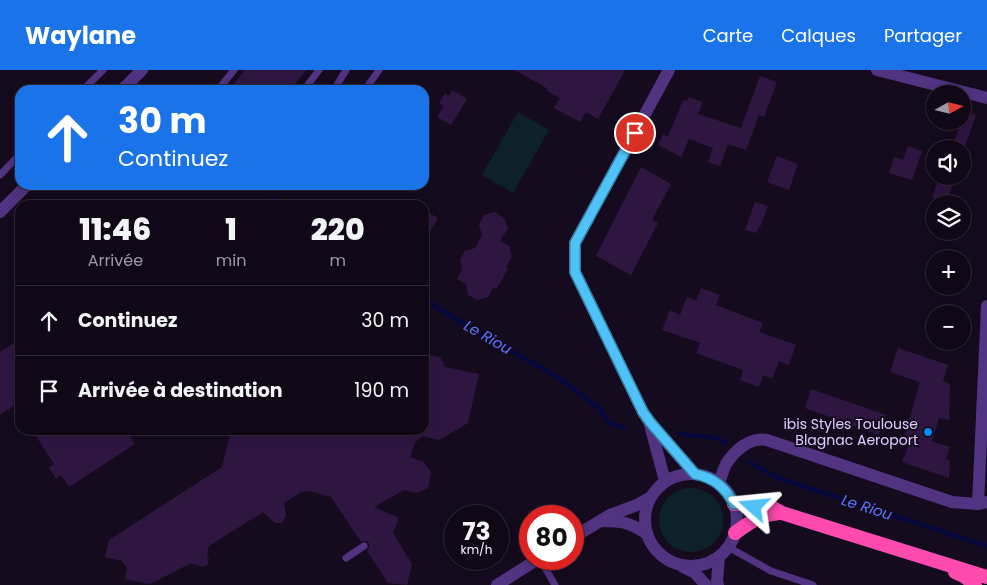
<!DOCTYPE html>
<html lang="fr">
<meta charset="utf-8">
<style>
:root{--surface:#100817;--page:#1e1624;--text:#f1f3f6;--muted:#9c9aa1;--line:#302936;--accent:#1a73e8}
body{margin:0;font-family:Poppins,sans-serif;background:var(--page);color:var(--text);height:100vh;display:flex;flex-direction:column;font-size:19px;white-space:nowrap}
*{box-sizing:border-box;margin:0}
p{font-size:16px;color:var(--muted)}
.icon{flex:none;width:28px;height:28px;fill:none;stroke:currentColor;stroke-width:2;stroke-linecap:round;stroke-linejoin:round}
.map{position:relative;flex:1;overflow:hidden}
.panel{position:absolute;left:15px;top:130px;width:414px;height:235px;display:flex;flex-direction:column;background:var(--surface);border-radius:15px;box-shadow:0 2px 12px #0003,0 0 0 1px var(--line)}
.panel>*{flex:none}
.hud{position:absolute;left:15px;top:15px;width:414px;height:105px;border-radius:15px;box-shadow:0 2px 12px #0003,0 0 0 1px var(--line);background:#1a73e8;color:#fff;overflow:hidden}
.needle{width:32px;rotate:82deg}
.buttons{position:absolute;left:926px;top:15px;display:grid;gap:10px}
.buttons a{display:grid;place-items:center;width:45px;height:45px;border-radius:50%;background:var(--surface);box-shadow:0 2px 12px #0003,0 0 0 1px var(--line);font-size:25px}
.speed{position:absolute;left:444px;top:435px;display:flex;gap:10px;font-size:25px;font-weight:700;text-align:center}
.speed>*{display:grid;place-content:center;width:65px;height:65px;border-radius:50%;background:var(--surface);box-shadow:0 2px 12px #0003,0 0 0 1px var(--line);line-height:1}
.speed small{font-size:12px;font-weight:400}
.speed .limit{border:8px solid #d22;background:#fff;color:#111}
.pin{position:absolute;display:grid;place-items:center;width:42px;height:42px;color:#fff;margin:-21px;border:2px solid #fff;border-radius:50%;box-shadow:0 1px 5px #0007}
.me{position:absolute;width:55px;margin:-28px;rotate:288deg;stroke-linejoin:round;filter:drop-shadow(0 0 4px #0008)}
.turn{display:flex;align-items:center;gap:18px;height:105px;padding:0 20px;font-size:22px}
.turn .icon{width:65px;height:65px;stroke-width:2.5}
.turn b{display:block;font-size:35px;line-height:42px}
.eta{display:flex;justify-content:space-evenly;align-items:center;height:85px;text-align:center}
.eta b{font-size:30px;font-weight:800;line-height:35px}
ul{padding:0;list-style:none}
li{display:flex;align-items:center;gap:15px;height:70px;padding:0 20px;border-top:1px solid var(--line)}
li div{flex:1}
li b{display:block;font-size:19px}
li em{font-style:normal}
header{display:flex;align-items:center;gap:30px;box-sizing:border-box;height:70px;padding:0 25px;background:var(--accent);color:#fff}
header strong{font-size:24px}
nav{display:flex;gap:28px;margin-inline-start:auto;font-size:18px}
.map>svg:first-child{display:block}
.green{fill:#0e2129}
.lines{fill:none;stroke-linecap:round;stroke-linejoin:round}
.stream{stroke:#06073d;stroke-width:4.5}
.building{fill:#2e1641}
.service{stroke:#513381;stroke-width:7}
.minor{stroke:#513381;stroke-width:12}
.tertiary{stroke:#513381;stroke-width:12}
.trunk{stroke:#fc4aae;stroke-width:14}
.route-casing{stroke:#337fa1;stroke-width:12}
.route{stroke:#4fc3f7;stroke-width:9}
.poi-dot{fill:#0087f4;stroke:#150b1f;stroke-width:2}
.labels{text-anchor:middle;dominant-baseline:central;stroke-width:4;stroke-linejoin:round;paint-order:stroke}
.poi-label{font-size:14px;fill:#e2c9ff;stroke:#150b1f;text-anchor:end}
.water-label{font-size:15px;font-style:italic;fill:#5777ff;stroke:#150b1f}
</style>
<header>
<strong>Waylane</strong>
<nav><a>Carte</a><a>Calques</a><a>Partager</a></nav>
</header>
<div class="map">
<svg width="987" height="515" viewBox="0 0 987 515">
<rect width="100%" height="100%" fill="#150b1f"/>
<g class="green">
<path d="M518,42L549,60L513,123L482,105Z"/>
<circle cx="691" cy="450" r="32"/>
</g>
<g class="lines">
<g class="stream">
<path d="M272,129L287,135"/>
<path d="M424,229L459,251L559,308L601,340L609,353L624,358"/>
<path d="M680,364L717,368L726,373"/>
<path d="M749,392L778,408L987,476"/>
</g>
</g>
<g class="building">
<path d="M245,0H306L290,20H229Z"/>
<path d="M515,0H625L598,49L586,42L580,52L554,38L560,28L547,21L548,19Z"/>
<path d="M760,6L777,12L764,47L759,45L746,80L728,74L720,96L708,92L713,78L689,69L681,87L658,75L663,64L668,67L683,30L687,31L689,27L703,32L698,44L741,58Z"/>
<path d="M452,20L467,29L451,55L437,47L444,36L439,33L445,23L449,26Z"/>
<path d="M962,40L976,45L964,79H952L961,51H962Z"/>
<path d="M908,76L922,81L912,110L889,103L894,87L903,90Z"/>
<path d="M777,86L798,94L789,120L767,112Z"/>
<path d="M641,97L671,114L652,150L658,153L631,205L596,186Z"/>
<path d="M940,106H956L949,124L948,127H946L944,132L932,127Z"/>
<path d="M755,132L768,136L760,157L759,156L756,163L745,160Z"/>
<path d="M424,140L438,148L424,173Z"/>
<path d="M495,142L504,148L508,158L500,171L509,176L512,187L506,196L508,199L497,218H493L488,227L477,230L468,225L466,214L457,209L462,200L460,190L465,181L475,178L482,165L479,155L484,145Z"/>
<path d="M701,218L720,225L716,235L763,253L759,262L796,275L789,295L779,291L772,309L763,305L759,317L740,310L743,300L696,283L700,273L662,260L670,240L680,245L687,227L696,231Z"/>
<path d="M14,273L20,282V332L0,345V282Z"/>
<path d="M898,278L948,295L943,311L950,314L949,350L939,348L932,371L950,377L946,389L950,390L949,408L902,392L908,377L902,375L920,312L890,302Z"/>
<path d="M424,284L440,287L445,297L479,304L468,353L439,370L424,366L415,372L410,387L424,392L431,402L428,418L417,423L404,420L374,437L399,448L393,463L412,494L407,515L388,513L367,481L369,478V473L366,471L361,472L331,427L309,421L301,422L284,433L286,446L282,453H275L263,442L209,476L207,486L209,489L208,494L203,497L191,493L150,514L125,509L127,498L122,491L105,487L109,470L222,397L231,360H424Z"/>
<path d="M811,319L886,345L879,365L805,338Z"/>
<path d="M32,360H126L135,374L69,417L61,405L56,408L49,398L54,394Z"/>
</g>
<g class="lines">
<g class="service">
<path d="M83,20L103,0"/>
<path d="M218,20L234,0"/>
<path d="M304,20L319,0"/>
<path d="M334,20L346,0"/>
<path d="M365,20L379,0"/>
<path d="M0,105L20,84"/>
<path d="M728,477L771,501L813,515"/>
<path d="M346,488L364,476"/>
<path d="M540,489L555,515"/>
</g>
<g class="minor">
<path d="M669,0L575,173V202L643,342L649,352L695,404"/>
<path d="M877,0L987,28"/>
<path d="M122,20L142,0"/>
<path d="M0,142L27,115"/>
<path d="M650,355L665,411"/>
<path d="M719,414C721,407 723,400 726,394C735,380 750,367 767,370L952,432L978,434L987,432"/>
<path d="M978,434L987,236"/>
<path d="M601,451C622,451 629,452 647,464"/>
<path d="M572,468L610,445L637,435L651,427"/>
<path d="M497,515L538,489"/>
</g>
<g class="tertiary">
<circle cx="691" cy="450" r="46"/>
<path d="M683,497L695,503L706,515"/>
<path d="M718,515L717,511L719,487"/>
</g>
<g class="trunk">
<path d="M734,434L743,433L754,437H771L782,443L987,507"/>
<path d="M735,463C750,452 760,445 779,443"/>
<path d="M955,502L964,506L975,515"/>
</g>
</g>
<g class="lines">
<g class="route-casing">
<path id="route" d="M635,63L575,173V202L643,342L650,352L695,404C714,408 725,417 734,434L743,433L754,437"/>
</g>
<use href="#route" class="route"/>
</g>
<circle class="poi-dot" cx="928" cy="362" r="5"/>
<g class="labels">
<g class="poi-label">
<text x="918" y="354">ibis Styles Toulouse<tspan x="918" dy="16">Blagnac Aeroport</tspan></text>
</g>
<g class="water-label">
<text transform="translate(488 267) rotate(30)">Le Riou</text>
<text transform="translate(867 437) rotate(18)">Le Riou</text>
</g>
</g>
</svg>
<div class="buttons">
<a><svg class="needle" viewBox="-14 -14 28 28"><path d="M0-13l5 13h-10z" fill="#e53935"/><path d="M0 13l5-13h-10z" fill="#9c9aa1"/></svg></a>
<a><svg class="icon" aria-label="sound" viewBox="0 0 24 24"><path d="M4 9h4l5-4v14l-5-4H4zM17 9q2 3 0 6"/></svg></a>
<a><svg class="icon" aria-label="layers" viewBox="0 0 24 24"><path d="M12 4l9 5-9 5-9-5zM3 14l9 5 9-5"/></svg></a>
<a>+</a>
<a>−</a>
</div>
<div class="speed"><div>73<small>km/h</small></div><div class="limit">80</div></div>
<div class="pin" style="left:635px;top:63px;background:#d93025"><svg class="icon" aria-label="arrive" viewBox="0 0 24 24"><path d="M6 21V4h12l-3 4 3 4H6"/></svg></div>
<svg class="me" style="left:754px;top:437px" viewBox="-20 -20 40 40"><path d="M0-17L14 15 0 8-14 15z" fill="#4fc3f7" stroke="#fff" stroke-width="4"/></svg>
<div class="hud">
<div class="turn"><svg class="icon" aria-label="ahead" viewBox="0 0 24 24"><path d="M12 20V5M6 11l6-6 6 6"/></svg><div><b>30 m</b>Continuez</div></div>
</div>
<section class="panel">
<div class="eta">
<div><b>11:46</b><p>Arrivée</p></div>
<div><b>1</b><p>min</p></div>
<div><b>220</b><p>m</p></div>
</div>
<ul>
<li><svg class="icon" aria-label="ahead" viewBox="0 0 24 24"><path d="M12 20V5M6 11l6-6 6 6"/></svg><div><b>Continuez</b></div><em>30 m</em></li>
<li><svg class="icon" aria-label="arrive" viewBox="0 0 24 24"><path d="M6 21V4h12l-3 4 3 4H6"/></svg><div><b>Arrivée à destination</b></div><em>190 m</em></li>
</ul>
</section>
</div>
